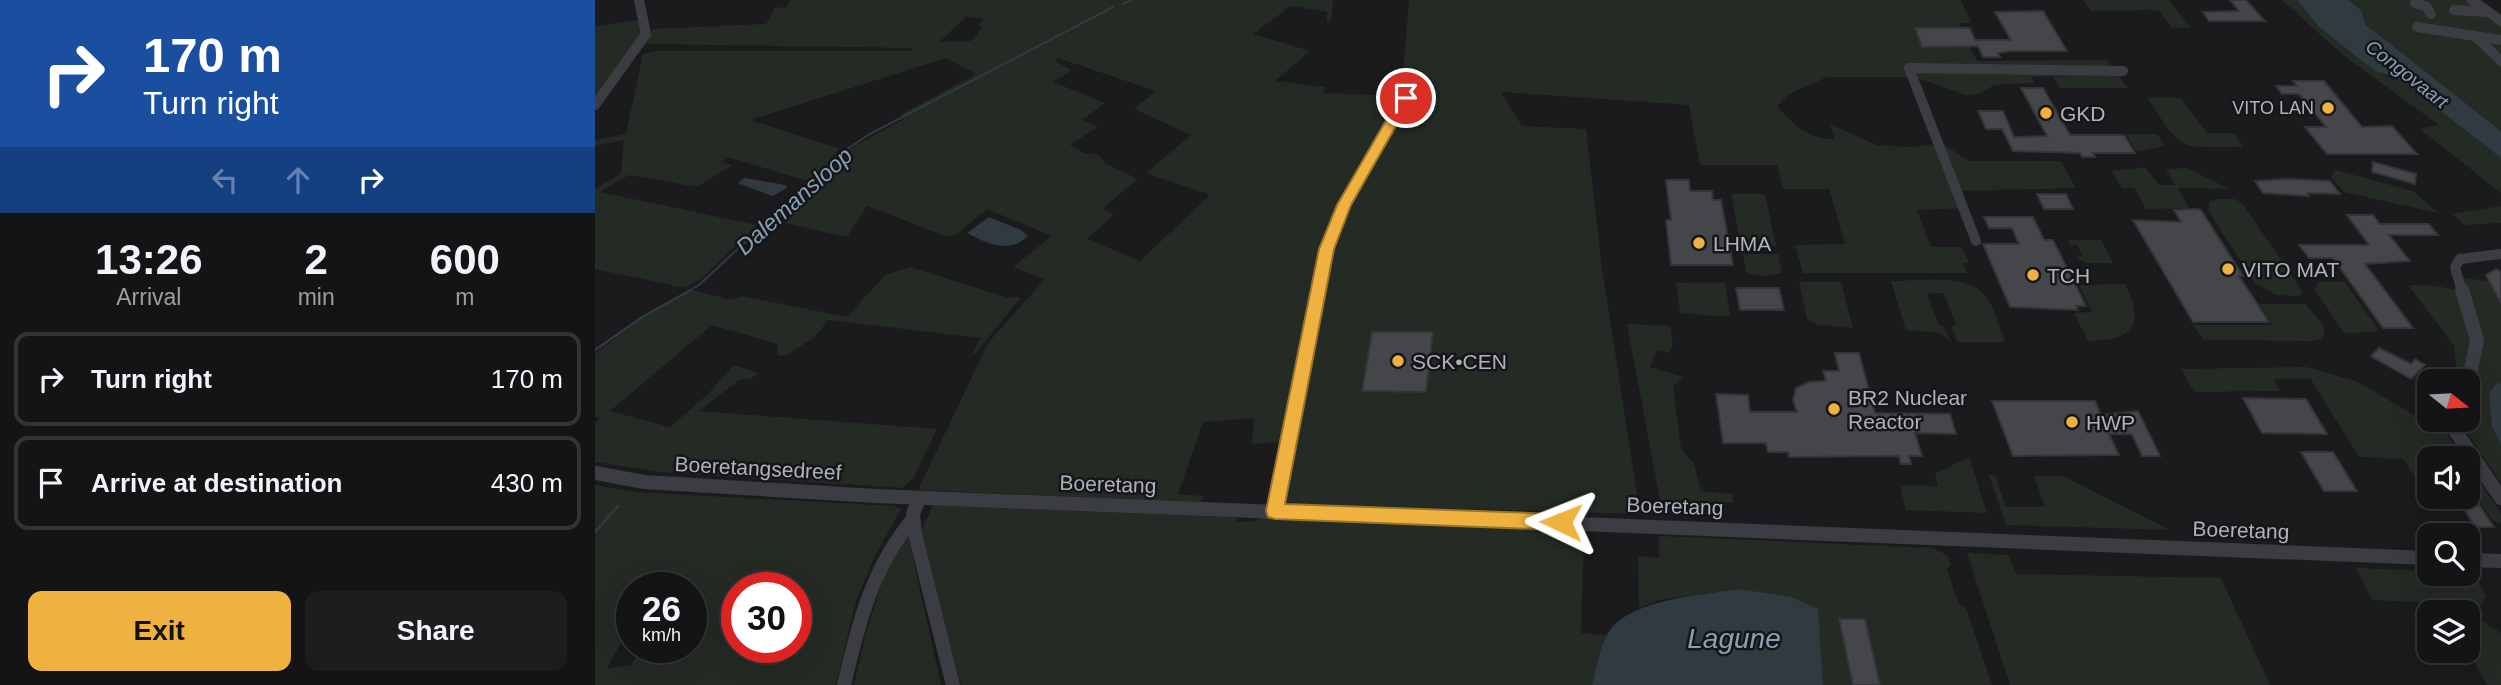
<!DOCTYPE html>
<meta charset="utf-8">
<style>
:root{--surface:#141416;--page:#1d1d1f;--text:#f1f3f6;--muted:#9d9ea1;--line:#333335;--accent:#efb241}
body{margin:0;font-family:Arial,sans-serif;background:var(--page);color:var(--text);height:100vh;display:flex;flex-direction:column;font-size:26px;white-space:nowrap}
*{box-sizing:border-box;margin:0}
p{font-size:23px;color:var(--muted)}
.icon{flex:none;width:38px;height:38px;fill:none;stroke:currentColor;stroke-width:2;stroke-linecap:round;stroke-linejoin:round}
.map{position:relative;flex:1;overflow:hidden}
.panel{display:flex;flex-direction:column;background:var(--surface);width:595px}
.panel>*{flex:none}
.top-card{background:#1a4fa0;color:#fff;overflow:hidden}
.needle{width:46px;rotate:108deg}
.buttons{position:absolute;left:1822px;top:369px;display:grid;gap:14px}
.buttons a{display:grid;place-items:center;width:63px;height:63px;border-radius:14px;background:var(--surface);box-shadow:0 7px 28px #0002,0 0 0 2px var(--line);font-size:35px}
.speed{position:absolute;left:21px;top:572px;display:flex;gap:14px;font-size:35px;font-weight:700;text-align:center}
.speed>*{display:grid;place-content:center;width:91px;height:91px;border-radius:50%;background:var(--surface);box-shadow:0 7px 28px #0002,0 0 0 2px var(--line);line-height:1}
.speed small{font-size:18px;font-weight:400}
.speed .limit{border:10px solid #d22;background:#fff;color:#111}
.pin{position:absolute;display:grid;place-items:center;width:60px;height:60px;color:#fff;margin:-30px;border:4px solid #fff;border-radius:50%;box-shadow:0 2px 7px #0007}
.me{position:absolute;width:77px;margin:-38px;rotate:272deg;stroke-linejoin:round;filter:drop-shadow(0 0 5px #0008)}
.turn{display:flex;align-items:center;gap:24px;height:147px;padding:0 28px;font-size:32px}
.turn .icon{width:91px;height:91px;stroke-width:2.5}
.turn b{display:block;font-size:49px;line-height:60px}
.lanes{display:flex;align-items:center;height:66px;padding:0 28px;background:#0003;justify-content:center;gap:35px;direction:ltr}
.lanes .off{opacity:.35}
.eta{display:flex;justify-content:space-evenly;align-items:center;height:119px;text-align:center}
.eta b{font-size:42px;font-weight:700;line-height:49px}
.button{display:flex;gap:14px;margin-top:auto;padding:14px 28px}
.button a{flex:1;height:80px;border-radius:14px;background:var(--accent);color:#111;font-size:28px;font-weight:700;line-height:80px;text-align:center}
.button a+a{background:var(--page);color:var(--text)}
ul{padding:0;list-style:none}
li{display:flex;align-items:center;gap:21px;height:94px;margin:0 14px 10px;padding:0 14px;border:4px solid var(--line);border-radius:14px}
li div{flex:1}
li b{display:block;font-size:26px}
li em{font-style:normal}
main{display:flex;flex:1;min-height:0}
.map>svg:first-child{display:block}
.green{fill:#232b24;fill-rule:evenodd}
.water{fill:#303a41}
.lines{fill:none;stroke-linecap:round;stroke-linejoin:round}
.stream-far1{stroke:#303a41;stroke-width:2}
.stream{stroke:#303a41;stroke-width:2.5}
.building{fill:#45464a;stroke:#353539;stroke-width:2}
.minor-far1{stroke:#3c3d42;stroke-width:10}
.minor{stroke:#3c3d42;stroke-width:14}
.route{fill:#efb241;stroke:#9b742a;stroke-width:2}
.poi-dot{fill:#efb241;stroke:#161618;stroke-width:2.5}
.labels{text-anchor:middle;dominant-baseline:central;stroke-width:5;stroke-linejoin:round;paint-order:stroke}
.far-poi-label{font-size:18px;fill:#aeb2bc;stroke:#161618;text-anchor:end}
.far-water-label{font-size:19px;font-style:italic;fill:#86a0b6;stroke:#161618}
.poi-label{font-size:21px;fill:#aeb2bc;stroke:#161618;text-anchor:start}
.street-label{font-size:21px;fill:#aeb2bc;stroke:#161618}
.water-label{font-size:23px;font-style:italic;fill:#86a0b6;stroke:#161618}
.near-water-label{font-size:28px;font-style:italic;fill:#86a0b6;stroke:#161618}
</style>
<main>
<section class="panel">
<div class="top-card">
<div class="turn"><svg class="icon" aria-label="right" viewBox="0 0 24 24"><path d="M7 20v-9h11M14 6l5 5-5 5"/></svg><div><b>170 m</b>Turn right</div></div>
<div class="lanes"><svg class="icon off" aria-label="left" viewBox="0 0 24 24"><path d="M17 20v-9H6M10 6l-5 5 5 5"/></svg><svg class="icon off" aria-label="ahead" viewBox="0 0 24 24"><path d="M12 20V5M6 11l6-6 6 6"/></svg><svg class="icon" aria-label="right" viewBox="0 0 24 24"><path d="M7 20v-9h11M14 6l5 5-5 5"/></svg></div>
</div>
<div class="eta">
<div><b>13:26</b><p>Arrival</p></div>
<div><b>2</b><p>min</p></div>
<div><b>600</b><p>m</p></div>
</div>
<ul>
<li><svg class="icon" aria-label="right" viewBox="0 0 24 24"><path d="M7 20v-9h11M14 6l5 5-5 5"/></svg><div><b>Turn right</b></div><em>170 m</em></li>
<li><svg class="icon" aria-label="arrive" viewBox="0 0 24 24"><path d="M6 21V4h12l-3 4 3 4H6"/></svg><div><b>Arrive at destination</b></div><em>430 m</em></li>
</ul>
<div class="button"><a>Exit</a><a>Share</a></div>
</section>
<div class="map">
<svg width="1906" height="685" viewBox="0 0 1906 685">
<rect width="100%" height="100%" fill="#1b1b1d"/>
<g class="green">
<path d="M195,0H738L736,21H732V12L696,6L658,34L715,51L680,81L730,87L728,93L780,95L808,74L814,0H1366L1376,23H1363L1382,61L1512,60L1533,88H1465L1457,76L1437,77L1440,83L1399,85L1386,93L1371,95L1320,77H1232L1194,94L1182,106C1196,123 1216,141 1240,139L1235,124L1282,145L1312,147L1349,144L1373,161H1466L1481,188L1366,191L1373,208L1322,210L1336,247H1367L1374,263H1368L1372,273H1208L1200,245L1250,244L1234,189H1188L1182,165H1105L1094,105L906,92L927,126L991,129L1007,268L1045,514L673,503L684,442L657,444L659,418L608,422L583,494L608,496L606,502L323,490L393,343L450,279L418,267L457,236L392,209L361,235L353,237L272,206L252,237L177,220L251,151L309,119L305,115L381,74L351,58L155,120L245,149L215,182L133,157L127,162L137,165L102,187L34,175L5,192L162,225L107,278L90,288L0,269V189L26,174L29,140L0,146V140L31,134L48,54L62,51H317L318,48L51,44L58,29L171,24L180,8L191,7ZM371,17L389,19L382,26L388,27L376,41L344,42ZM463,58L561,91L539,109L596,135L551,173L615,195L545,261L492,239L519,215L508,208L543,179L511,164L504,155L489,153L475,145L503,127L487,120L510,103L458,82L477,70L459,61Z"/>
<path d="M1488,0H1574L1596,28H1577L1563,10L1496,11Z"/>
<path d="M1687,0H1702L1725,28L1792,77L1808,81L1896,149L1906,158V193L1825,129L1844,125L1749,56Z"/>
<path d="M1753,0H1874L1906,23V131L1770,24L1767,11Z"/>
<path d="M44,20L47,30L44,38L0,99V26Z"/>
<path d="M1552,97L1586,98L1612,133H1639L1649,147C1582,147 1589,154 1552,97Z"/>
<path d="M1531,134H1562L1570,146L1542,152Z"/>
<path d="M1550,167L1564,185H1580L1571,169L1592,168L1635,189L1583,188L1594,208L1551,209L1539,188H1527L1516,171Z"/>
<path d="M1740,170L1818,191L1843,213L1749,192L1736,177Z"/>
<path d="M1136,194H1170L1181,246H1146Z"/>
<path d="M1621,199H1640L1647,203L1708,292L1705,296L1681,295L1660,283L1614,212V202Z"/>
<path d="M1906,206V223L1870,225L1857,214Z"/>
<path d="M1473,240H1506L1518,263H1490L1482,258L1487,255L1482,244L1476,246Z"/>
<path d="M1148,254H1183L1187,272C1178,277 1160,277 1151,272Z"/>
<path d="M315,267L414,298L426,297L381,353H377L386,338L233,320L220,337L190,356L182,355L183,344L117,325L15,411L75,427L111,396L139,365L163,373L156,379L144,380L104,411L342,429L318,479L307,488L64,472L0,462V423L5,418L0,417V354L48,318L98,290L136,300L147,296L252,317L290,275Z"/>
<path d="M1868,278L1893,281L1906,300V383L1901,384L1897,427L1906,445V483L1866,423L1865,420H1872L1880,385L1862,380L1859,346L1813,285L1842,286L1873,293Z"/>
<path d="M1296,281C1324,281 1378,271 1394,301C1401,313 1405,329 1410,342H1362L1356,326L1361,325L1349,293L1332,294L1344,326H1348L1355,341L1345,333L1311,330Z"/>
<path d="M1130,282L1135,317L1085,313L1081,283Z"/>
<path d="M1204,282H1246L1258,328L1224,325L1212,319Z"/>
<path d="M1723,282H1750L1782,328L1781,332L1749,333L1720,290Z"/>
<path d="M1530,284C1551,325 1537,341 1493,341L1479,313L1497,312L1484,285Z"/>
<path d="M1664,304H1711L1729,327V335L1725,339L1716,341L1609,340L1598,325H1678Z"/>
<path d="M1032,324L1075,326L1078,344L1074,353L1062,350L1055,367L1088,377L1078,387L1086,448L1099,464L1106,491L1138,494V503L1065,500Z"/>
<path d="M1711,367L1761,381L1852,434L1868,458H1834V477H1820L1808,459L1764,457L1715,378L1679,379L1685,391L1599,392L1586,369Z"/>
<path d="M1374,457L1392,513L1311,510L1305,485L1343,486L1340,474Z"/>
<path d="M1873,464L1906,514V523L1898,521L1873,484Z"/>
<path d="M1394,475H1400L1411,507H1450L1439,476H1468L1575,530L1411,525Z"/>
<path d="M0,485L40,492L299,506L306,509L279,558L261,601L241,685H0ZM63,576L85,578L79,588H96V648H47L36,665L12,668L37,623V588H56ZM142,588H201V648H142Z"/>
<path d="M338,505L629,517L642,518V522H659L667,516L989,530L986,633L1012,635L997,685H366L325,534Z"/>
<path d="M313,536L346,685H259L271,633L295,556Z"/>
<path d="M1064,536L1337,548L1352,555L1356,565L1352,569L1363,603L1371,608L1397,685H1228L1226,660L1144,589L1063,600L1044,608L1043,556L1064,558Z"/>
<path d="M1372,553L1413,555L1421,574L1626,578L1675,685H1415Z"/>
<path d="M1761,568L1834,571V574L1878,572L1892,595L1879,616L1906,633V685H1892L1873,651L1872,612H1851L1845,603L1777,600Z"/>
</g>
<g class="water">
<path d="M1702,0H1753L1767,11L1770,24L1906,131V158L1808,81L1779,70L1725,28Z"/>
<path d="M149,178L191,185L192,188L178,196L143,183Z"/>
<path d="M394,217L426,230L433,236C415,254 392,244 372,233Z"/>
<path d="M1906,383V445L1897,427L1894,394L1901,384Z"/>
<path d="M1144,589L1196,597L1223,609L1228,685H997C1002,669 1004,647 1013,633C1034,599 1107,595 1144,589Z"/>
</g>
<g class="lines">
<g class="stream-far1">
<path d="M527,4L537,0"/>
<path d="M92,292L104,285L246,153L275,134L518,7"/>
</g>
<g class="stream">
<path d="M0,350L49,316L96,290"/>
<path d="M0,532L23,506"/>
</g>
</g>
<g class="building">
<path d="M1635,0H1651L1670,21H1614L1608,12L1644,11Z"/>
<path d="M1448,11L1472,51H1416L1403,53L1405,57H1388L1383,46L1327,47L1320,28H1375L1380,40H1416L1400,12Z"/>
<path d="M1698,81H1729L1767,127L1797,126L1822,154H1732L1710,127H1731L1704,94H1687L1681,86H1702Z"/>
<path d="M1426,88H1448L1475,135H1529L1540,153H1498L1500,157H1487L1485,153L1418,151L1407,129H1391L1383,111H1408L1419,137L1452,136Z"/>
<path d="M1778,162L1821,174L1820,184L1777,172Z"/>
<path d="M1694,179L1735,181L1745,194L1712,193L1714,196L1668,193L1660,181Z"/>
<path d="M1071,180H1094L1095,191H1117L1118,200H1126L1138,265H1076L1071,220H1076Z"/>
<path d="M1442,194H1471L1478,209H1449Z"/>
<path d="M1601,209L1606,210L1648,276H1644L1674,322H1598L1538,220L1586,222L1579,210Z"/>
<path d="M1752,215H1778L1785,224H1834L1843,235H1794L1815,261L1770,264L1818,328H1788L1738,258H1714L1704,245H1774Z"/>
<path d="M1389,217H1438L1449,240H1458L1491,306H1481L1483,310L1415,307L1388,244H1424L1417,228H1394Z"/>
<path d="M1901,269L1906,272V303L1891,275Z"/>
<path d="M1141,288H1184L1189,310H1145Z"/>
<path d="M777,332H838L831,392L767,391Z"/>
<path d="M1784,348L1816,364L1820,359L1830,365L1816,379L1776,356Z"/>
<path d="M1240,353H1264L1280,413L1355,414L1361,434L1320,433L1327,456H1314L1316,464H1306L1304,456L1194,457L1193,452H1173L1171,443H1128L1121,394L1153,395L1155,412H1202L1198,400L1201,388L1214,382L1231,381L1228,371H1244Z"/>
<path d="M1648,398L1711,399L1732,434L1667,433Z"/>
<path d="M1397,401H1500L1506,415L1543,411L1565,456H1547L1537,434H1514L1524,455L1418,456Z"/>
<path d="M1706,452H1738L1762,491H1729Z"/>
<path d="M1872,487L1899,527H1880L1862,497H1872Z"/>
<path d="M1244,619H1270L1285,685H1258Z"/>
</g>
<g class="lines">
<g class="minor-far1">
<path d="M1877,0L1906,21"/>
<path d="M1820,3L1832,7L1836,14"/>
<path d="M1859,10L1893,12"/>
<path d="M1822,27L1906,40"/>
<path d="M1882,38L1906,61"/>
<path d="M0,105L51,34L44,0"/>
<path d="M1381,241L1314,68L1528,71"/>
<path d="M724,292C739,212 779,145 824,78"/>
<path d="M1867,292L1860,267L1865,259L1906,254"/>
</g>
<g class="minor">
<path d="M1867,290L1882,340L1872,390"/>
<path d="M1853,420L1906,498"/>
<path d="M0,473L49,482L281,496L1834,558"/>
<path d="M324,498L318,514L320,534L358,685"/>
<path d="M680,511L724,290"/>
<path d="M1872,560L1906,561"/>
<path d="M249,685C263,625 277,567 318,519"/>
</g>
</g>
<path class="route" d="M811,94L817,98L756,205L739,249L690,504L966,514L973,517L976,522L973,528L966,530L680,519L673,517L671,511L724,249L742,205L804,98Z"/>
<g class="poi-dot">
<circle cx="1733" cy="108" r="7"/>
<circle cx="1451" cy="113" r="7"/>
<circle cx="1104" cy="243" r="7"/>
<circle cx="1633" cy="269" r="7"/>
<circle cx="1438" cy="275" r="7"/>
<circle cx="803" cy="361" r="7"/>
<circle cx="1239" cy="409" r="7"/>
<circle cx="1477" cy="422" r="7"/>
</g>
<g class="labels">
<g class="far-poi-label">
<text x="1719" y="108">VITO LAN</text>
</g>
<g class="far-water-label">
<text transform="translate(1812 74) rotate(38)">Congovaart</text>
</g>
<g class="poi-label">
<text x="1465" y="113">GKD</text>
<text x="1118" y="243">LHMA</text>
<text x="1647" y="269">VITO MAT</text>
<text x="1452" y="275">TCH</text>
<text x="817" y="361">SCK•CEN</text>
<text x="1253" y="397">BR2 Nuclear<tspan x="1253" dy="24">Reactor</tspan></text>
<text x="1491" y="422">HWP</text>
</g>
<g class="street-label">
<text transform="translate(163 468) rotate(3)">Boeretangsedreef</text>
<text transform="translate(513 484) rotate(2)">Boeretang</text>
<text transform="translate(1080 506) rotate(2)">Boeretang</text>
<text transform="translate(1646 530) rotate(2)">Boeretang</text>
</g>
<g class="water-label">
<text transform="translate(199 201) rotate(-42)">Dalemansloop</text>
</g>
<g class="near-water-label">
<text x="1139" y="638">Lagune</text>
</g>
</g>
</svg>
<div class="buttons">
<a><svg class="needle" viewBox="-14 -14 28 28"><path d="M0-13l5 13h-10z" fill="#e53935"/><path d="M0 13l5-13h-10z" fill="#9d9ea1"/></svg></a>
<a><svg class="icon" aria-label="sound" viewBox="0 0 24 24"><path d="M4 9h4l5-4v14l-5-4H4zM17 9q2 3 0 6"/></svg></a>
<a><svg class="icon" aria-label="search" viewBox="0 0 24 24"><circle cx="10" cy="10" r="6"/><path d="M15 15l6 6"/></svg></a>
<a><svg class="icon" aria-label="layers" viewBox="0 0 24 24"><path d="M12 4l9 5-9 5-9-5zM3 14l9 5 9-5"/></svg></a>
</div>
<div class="speed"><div>26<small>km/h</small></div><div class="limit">30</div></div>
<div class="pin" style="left:811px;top:98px;background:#d93025"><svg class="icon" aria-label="arrive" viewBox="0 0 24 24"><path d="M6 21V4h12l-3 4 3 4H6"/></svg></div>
<svg class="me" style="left:966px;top:522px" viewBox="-20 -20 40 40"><path d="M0-17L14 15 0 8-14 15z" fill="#efb241" stroke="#fff" stroke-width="4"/></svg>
</div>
</main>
